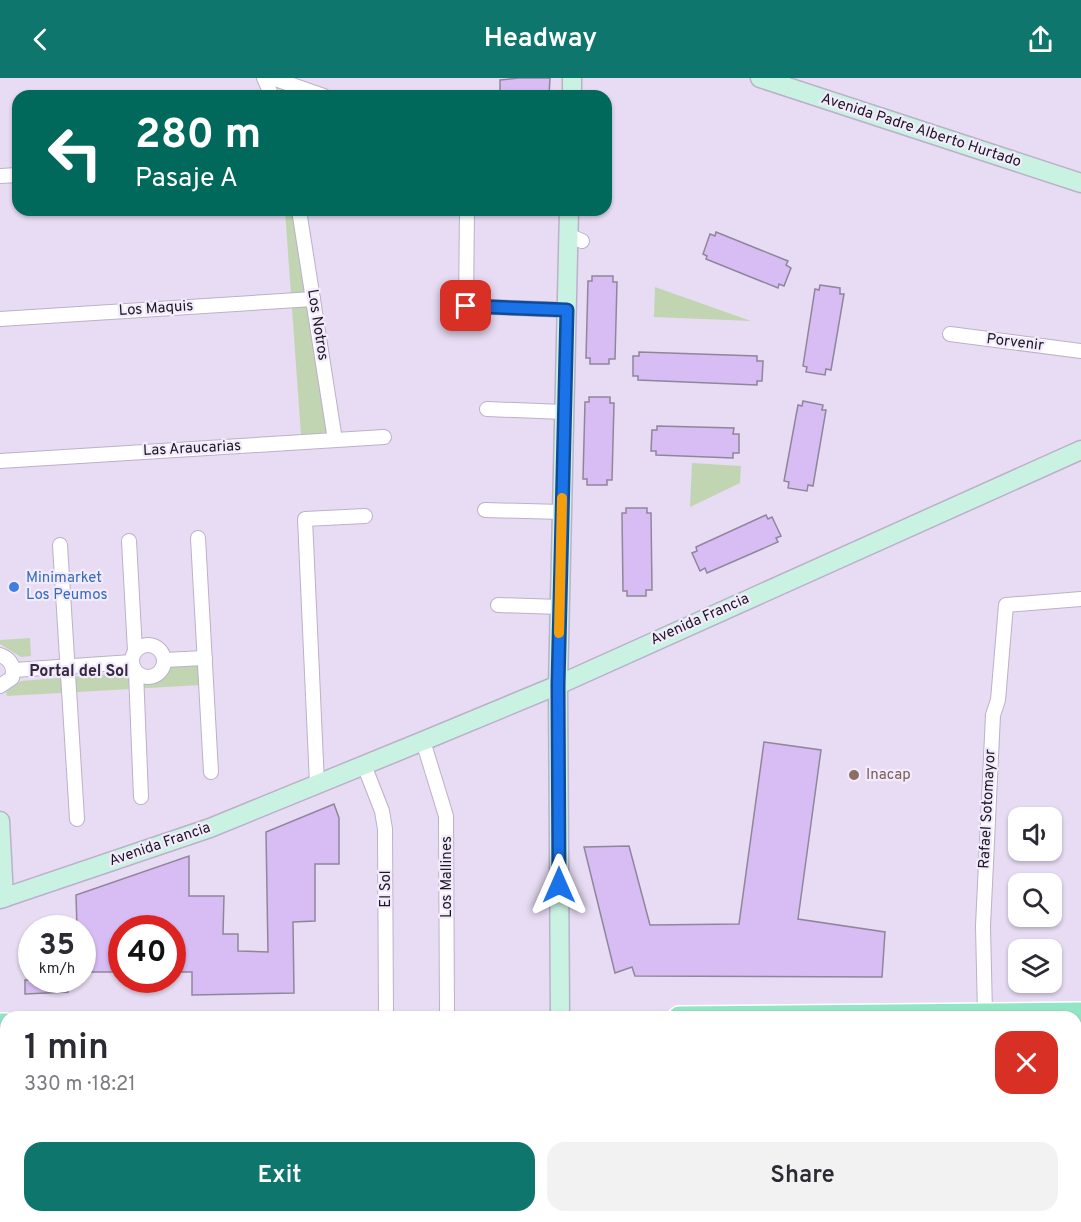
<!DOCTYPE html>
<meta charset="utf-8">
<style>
:root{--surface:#fff;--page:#f2f2f3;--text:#2b2b33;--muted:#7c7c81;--accent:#0f766e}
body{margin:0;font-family:Overpass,sans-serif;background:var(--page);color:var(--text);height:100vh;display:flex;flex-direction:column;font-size:22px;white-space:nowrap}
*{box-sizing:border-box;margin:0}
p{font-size:20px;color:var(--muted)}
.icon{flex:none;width:33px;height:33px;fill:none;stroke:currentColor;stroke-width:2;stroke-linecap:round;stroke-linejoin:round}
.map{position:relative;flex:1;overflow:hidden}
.side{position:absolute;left:0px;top:933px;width:1082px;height:212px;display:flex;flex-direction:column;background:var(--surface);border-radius:18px 18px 0 0;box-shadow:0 2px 4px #0004}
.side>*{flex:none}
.top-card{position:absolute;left:12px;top:12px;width:600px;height:126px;border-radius:18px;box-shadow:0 2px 4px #0004;background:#00695c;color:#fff;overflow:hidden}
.buttons{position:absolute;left:1008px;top:729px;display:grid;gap:12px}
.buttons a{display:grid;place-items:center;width:54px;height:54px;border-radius:12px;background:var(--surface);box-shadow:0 2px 4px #0004;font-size:30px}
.speed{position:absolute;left:18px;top:837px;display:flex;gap:12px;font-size:30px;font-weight:700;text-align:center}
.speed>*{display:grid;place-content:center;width:78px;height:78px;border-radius:50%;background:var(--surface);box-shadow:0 2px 4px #0004;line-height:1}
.speed small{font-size:15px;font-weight:400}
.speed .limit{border:9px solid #d22;background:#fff;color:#111}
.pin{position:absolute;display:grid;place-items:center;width:51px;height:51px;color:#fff;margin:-26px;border-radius:12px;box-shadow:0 3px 9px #0006}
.me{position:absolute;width:66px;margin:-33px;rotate:0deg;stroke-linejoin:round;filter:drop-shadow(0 0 4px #0008)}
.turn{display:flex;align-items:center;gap:21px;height:126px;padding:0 24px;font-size:27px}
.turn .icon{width:78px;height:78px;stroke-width:2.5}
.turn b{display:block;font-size:42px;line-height:51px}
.round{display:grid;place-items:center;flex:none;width:63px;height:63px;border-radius:18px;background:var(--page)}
.headline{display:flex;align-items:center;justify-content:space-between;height:102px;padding:0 24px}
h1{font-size:36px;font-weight:600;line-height:45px}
.button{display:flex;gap:12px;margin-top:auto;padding:12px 24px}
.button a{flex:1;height:69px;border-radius:18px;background:var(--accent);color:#fff;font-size:24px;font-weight:600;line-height:69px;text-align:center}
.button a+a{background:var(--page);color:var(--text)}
header{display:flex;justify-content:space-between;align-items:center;height:78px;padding:0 24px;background:var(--accent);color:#fff;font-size:27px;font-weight:600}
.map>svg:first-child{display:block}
.green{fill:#c1d5b3}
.building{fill:#d7bdf4;stroke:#90869b;stroke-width:1.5}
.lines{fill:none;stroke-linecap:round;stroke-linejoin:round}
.street-casing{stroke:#bbb1c8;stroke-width:16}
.secondary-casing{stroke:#bbb1c8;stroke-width:21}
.primary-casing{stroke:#fff;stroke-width:24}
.street{stroke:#fff;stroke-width:14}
.secondary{stroke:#caf2e2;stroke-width:18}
.primary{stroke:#94e5c5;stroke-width:21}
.route-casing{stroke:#114b97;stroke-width:15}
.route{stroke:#1a73e8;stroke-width:10}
.slow{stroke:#f59e0b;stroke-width:10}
.shop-dot{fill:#3f7fe0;stroke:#f3ebfd;stroke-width:2}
.education-dot{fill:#8d6e63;stroke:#f3ebfd;stroke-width:2}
.labels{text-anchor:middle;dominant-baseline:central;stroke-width:4.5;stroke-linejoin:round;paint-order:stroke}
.street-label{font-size:15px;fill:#1b1820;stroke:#f3ebfd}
.shop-label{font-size:15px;fill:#366cbe;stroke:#f3ebfd;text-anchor:start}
.education-label{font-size:15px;fill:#785e54;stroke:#f3ebfd;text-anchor:start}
.neighbourhood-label{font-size:16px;font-weight:bold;fill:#332a3c;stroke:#f3ebfd}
</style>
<header><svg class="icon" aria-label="back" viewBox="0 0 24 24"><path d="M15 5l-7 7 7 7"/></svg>Headway<svg class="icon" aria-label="share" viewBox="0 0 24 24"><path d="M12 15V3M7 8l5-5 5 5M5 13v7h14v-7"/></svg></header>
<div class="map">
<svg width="1081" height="1144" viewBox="0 0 1081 1144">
<rect width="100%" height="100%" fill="#e7dcf3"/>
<g class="green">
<path d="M285,132H292L329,355L301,357Z"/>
<path d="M655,209L751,243L654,239Z"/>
<path d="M692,385L741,388L740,405L690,429Z"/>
<path d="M30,560L31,578L21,579L0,566V562Z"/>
<path d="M199,585L201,607L7,618L6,614L21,603L121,595C133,604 142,605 157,603L172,586Z"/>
</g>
<g class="building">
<path d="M519,0H550L549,18H500V2Z"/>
<path d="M716,154L788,183L786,187L791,190L784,208L779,206L778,210L706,181L707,178L703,176L710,156L715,158Z"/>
<path d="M592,198H613V204H617L615,281H609V286H590V280H586L588,203H592Z"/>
<path d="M820,207L840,210V216H844L831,292L826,291L825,297L806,294L807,289L803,288L815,211L819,212Z"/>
<path d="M639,274L757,278V283H763L762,303H757V307L638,302V298H633V278H639Z"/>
<path d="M589,319H610V325H614L612,402H607V407H587V401H583L585,324H589Z"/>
<path d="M803,323L823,327L822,332H826L813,408L808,407L807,413L788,410L789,404L784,403L798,327L802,328Z"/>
<path d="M657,348L734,350L733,356H739V375H733V380L656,377V373H651L652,352H657Z"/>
<path d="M626,430H647V435H651L652,512H646V518H627V513H623L622,435H626Z"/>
<path d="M766,437L768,441L772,439L781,458L776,460L778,464L707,495L705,490L700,493L692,475L697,473L696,469Z"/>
<path d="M764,664L821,672L798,841L885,854L882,899L635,898L632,889L615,895L584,769L629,768L650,847L739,846Z"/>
<path d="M334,726L339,740V786H315V843L293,844L294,915L192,917V894H172V850H122V894H82V850H77L76,817L189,778V818H224L223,856H238V873L268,874L266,754Z"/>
<path d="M25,902H67L68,914L25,916Z"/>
</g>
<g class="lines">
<g class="street-casing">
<g id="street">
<path d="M264,0L272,18"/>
<path d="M272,0L324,18"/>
<path d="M0,98L18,97"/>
<path d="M299,132L335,362"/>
<path d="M467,132L466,228L567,232"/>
<path d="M568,157L582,163"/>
<path d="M0,241L313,221"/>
<path d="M950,256L1081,273"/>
<path d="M487,331L564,334"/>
<path d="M0,383L384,359"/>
<path d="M485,432L562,434"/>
<path d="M198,460L211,694"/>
<path d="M129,463L135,573"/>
<path d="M60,467L77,741"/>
<path d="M498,527L560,529"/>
<circle cx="148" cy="583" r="16"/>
<path d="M0,577C11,581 15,589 12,600L0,608"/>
<path d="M164,582L205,580"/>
<path d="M14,592L132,584"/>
<path d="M136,594L141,719"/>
<path d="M423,663L446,738L447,939"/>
<path d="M364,687L382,733L385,751L386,939"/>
<path d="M317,706L305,441L365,438"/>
<path d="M985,936L983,848L993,637L998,622L1006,527L1081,521"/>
<path d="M881,1144L882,1138"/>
<path d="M905,1144L906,1138"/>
</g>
</g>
<g class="secondary-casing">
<g id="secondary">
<path d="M760,0L1081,105"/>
<path d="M572,18V0"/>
<path d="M0,743L4,820"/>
<path d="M0,821L210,750L423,663L558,607L1081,372"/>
<path d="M560,939L558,607L569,132"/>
<path d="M1057,1144V1138"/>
</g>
</g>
<g class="primary-casing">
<g id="primary">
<path d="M679,939L1081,935"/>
<path d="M0,946H6"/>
<path d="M1076,968H1081"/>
<path d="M0,978H6"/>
</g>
</g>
<use href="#street" class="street"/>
<use href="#secondary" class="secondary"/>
<use href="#primary" class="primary"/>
</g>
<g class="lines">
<g class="route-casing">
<path id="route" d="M466,228L567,232L558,607L559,807"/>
</g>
<use href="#route" class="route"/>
<path class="slow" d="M559,555L562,420"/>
</g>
<circle class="shop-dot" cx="14" cy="509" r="6"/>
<circle class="education-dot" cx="854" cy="697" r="6"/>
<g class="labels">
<g class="street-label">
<text transform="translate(921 53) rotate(18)">Avenida Padre Alberto Hurtado</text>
<text transform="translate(156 231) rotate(-4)">Los Maquis</text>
<text transform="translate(317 247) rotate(81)">Los Notros</text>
<text transform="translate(1015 265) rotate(7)">Porvenir</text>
<text transform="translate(192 371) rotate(-3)">Las Araucarias</text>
<text transform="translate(700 542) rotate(-24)">Avenida Francia</text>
<text transform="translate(988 731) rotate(-87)">Rafael Sotomayor</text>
<text transform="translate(160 767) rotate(-19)">Avenida Francia</text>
<text transform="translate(447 799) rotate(-90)">Los Mallines</text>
<text transform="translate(386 811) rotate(-90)">El Sol</text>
</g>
<g class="shop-label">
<text x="26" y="500">Minimarket<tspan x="26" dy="17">Los Peumos</tspan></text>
</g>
<g class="education-label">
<text x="866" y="697">Inacap</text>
</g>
<g class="neighbourhood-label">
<text x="79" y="594">Portal del Sol</text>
</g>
</g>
</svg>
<div class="buttons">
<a><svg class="icon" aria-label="sound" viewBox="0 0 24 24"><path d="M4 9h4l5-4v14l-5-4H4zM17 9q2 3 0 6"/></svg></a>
<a><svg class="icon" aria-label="search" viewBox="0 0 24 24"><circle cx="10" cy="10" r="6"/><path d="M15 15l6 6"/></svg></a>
<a><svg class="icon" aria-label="layers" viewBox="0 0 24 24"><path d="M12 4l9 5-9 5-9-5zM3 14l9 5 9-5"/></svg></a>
</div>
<div class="speed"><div>35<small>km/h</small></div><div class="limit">40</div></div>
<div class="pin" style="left:466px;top:228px;background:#d93025"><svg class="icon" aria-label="arrive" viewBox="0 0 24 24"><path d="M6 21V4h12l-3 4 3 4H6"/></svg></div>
<svg class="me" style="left:559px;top:807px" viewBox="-20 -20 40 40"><path d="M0-17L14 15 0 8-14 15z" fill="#1a73e8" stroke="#fff" stroke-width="4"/></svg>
<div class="top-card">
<div class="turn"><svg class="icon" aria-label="left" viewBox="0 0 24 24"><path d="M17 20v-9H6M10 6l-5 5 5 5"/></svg><div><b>280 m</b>Pasaje A</div></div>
</div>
<section class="side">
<div class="headline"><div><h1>1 min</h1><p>330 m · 18:21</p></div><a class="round" style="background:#d93025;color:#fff"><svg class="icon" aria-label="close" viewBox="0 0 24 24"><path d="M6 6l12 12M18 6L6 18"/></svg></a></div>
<div class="button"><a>Exit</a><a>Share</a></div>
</section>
</div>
